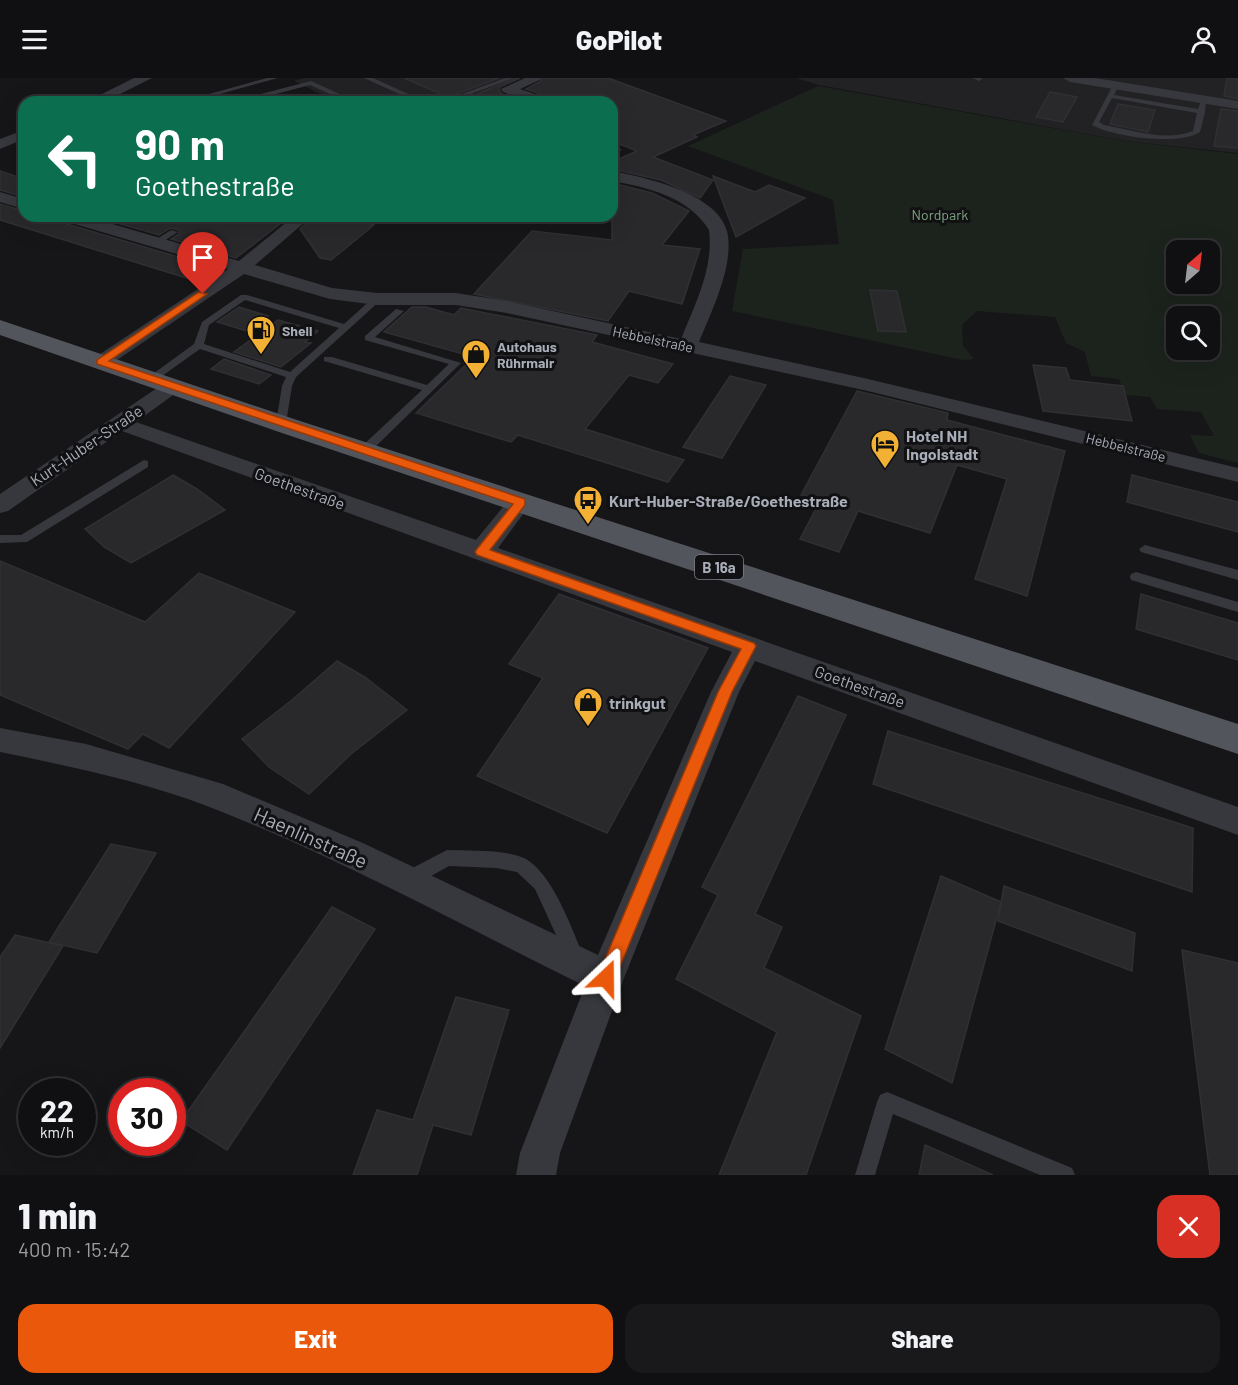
<!DOCTYPE html>
<meta charset="utf-8">
<style>
:root{--surface:#101012;--page:#19191b;--text:#f1f3f6;--muted:#9c9d9f;--line:#303032;--accent:#ea580c}
body{margin:0;font-family:Barlow,sans-serif;background:var(--page);color:var(--text);height:100vh;display:flex;flex-direction:column;font-size:22px;white-space:nowrap}
*{box-sizing:border-box;margin:0}
p{font-size:20px;color:var(--muted)}
.icon{flex:none;width:33px;height:33px;fill:none;stroke:currentColor;stroke-width:2;stroke-linecap:round;stroke-linejoin:round}
.map{position:relative;height:1097px;overflow:hidden}
.details{display:flex;flex-direction:column;background:var(--surface);flex:1}
.details>*{flex:none}
.banner{position:absolute;left:18px;top:18px;width:600px;height:126px;border-radius:18px;box-shadow:0 6px 24px #0002,0 0 0 2px var(--line);background:#0b6e4f;color:#fff;overflow:hidden}
.needle{width:39px;rotate:28deg}
.fabs{position:absolute;left:1166px;top:162px;display:grid;gap:12px}
.fabs a{display:grid;place-items:center;width:54px;height:54px;border-radius:12px;background:var(--surface);box-shadow:0 6px 24px #0002,0 0 0 2px var(--line);font-size:30px}
.speed{position:absolute;left:18px;top:1000px;display:flex;gap:12px;font-size:30px;font-weight:700;text-align:center}
.speed>*{display:grid;place-content:center;width:78px;height:78px;border-radius:50%;background:var(--surface);box-shadow:0 6px 24px #0002,0 0 0 2px var(--line);line-height:1}
.speed small{font-size:15px;font-weight:400}
.speed .limit{border:9px solid #d22;background:#fff;color:#111}
.pin{position:absolute;display:grid;place-items:center;width:51px;height:51px;color:#fff;margin:-62px -26px;border-radius:50% 50% 50% 0;rotate:-45deg;box-shadow:0 0 6px #0007}
.pin .icon{rotate:45deg}
.me{position:absolute;width:66px;margin:-33px;rotate:23deg;stroke-linejoin:round;filter:drop-shadow(0 0 4px #0008)}
.turn{display:flex;align-items:center;gap:21px;height:126px;padding:0 18px;font-size:27px}
.turn .icon{width:78px;height:78px;stroke-width:2.5}
.turn b{display:block;font-size:42px;line-height:51px}
.round{display:grid;place-items:center;flex:none;width:63px;height:63px;border-radius:18px;background:var(--page)}
.summary{display:flex;align-items:center;justify-content:space-between;height:102px;padding:0 18px}
h1{font-size:36px;font-weight:800;line-height:45px}
.primary-button{display:flex;gap:12px;margin-top:auto;padding:12px 18px}
.primary-button a{flex:1;height:69px;border-radius:18px;background:var(--accent);color:#fff;font-size:24px;font-weight:800;line-height:69px;text-align:center}
.primary-button a+a{background:var(--page);color:var(--text)}
header{display:flex;justify-content:space-between;align-items:center;height:78px;padding:0 18px;background:var(--surface);font-size:27px;font-weight:800}
.map>svg:first-child{display:block}
.built{fill:#222225}
.green{fill:#1c231d;fill-rule:evenodd}
.building{fill:#29292c;stroke:#303034;stroke-width:1.5}
.lines{fill:none;stroke-linecap:round;stroke-linejoin:round}
.lane{fill:#37383d;fill-rule:evenodd}
.street{fill:#37383d;fill-rule:evenodd}
.primary{fill:#53555c;fill-rule:evenodd}
.route{fill:#ea580c;stroke:#983908;stroke-width:1.5}
.labels{text-anchor:middle;dominant-baseline:central;stroke-width:6;stroke-linejoin:round;paint-order:stroke}
.far-park-label{font-size:14px;fill:#7fa381;stroke:#111113}
.far-poi-label{font-size:14px;font-weight:bold;fill:#a8adb8;stroke:#111113;text-anchor:start}
.far-street-label{font-size:14px;fill:#a8adb8;stroke:#111113}
.shield{fill:#111113;stroke:#7b7e86;stroke-width:1.5}
.shield-label{font-size:15px;font-weight:bold;fill:#a8adb8}
.poi-label{font-size:16px;font-weight:bold;fill:#a8adb8;stroke:#111113;text-anchor:start}
.street-label{font-size:16px;fill:#a8adb8;stroke:#111113}
.near-street-label{font-size:20px;fill:#a8adb8;stroke:#111113}
</style>
<header><svg class="icon" aria-label="menu" viewBox="0 0 24 24"><path d="M4 6h16M4 12h16M4 18h16"/></svg>GoPilot<svg class="icon" aria-label="person" viewBox="0 0 24 24"><circle cx="12" cy="8" r="4"/><path d="M4 21q1-7 8-7t8 7"/></svg></header>
<div class="map">
<svg width="1238" height="1097" viewBox="0 0 1238 1097">
<rect width="100%" height="100%" fill="#161618"/>
<g class="built">
<path d="M304,0H510L451,24H337L294,3Z"/>
<path d="M796,0H1238V75L1126,63L819,7Z"/>
</g>
<path class="green" d="M818,8L1124,63L1238,76V385L1199,375L1190,357L1214,358L1201,334L1157,331L1150,319L1125,317L1119,301L1091,298L1085,274L1066,265L1055,239L977,233L962,247L963,268L974,281L963,282L732,233L743,171L839,166L833,122L688,68ZM1176,172H1209V206H1176ZM1176,238H1209V272H1176Z"/>
<g class="building">
<path d="M404,0H499L448,19Z"/>
<path d="M516,0H520L500,9L499,12L502,16L524,24L459,23Z"/>
<path d="M546,0H608L726,43L693,57L697,59L653,79L713,102L700,120L661,102L612,91V84L637,73L612,63V24H553L550,19L526,11Z"/>
<path d="M1227,0L1238,1V21L1224,18Z"/>
<path d="M1050,14L1077,19L1063,44L1036,39Z"/>
<path d="M1118,26L1155,32L1148,54L1110,46Z"/>
<path d="M1221,31L1238,33V70L1214,68Z"/>
<path d="M0,93L24,101V119L0,112Z"/>
<path d="M713,98L755,114L769,107L805,120L736,159Z"/>
<path d="M612,105L652,115L689,133L662,167L700,171L682,226L629,213L608,243L474,216L532,153L612,162Z"/>
<path d="M0,126L24,133V138H57L60,144L219,191L199,204L0,142Z"/>
<path d="M93,138H167L185,143L194,138H290L236,180L171,161L179,156V152L170,150L159,157Z"/>
<path d="M314,138H332L374,147L331,182L320,180L300,151Z"/>
<path d="M870,212L897,213L906,254L878,253Z"/>
<path d="M239,229L268,238L247,253L217,244Z"/>
<path d="M412,229H426L454,237L461,230L597,257L592,264L673,286L658,305L629,297L585,351L684,382L668,404L518,357L511,364L416,335L474,279L384,254Z"/>
<path d="M278,242L318,253L305,264L311,265L281,289L234,274Z"/>
<path d="M224,281L271,297L259,306L211,291Z"/>
<path d="M1033,287L1066,290L1070,302L1123,308L1132,343L1043,333Z"/>
<path d="M730,298L766,307L722,380L683,369Z"/>
<path d="M857,313L948,335L947,342L1065,373L1027,518L975,501L1007,401L957,387L930,455L858,433L839,474L800,461L820,423L801,417Z"/>
<path d="M173,397L197,411L225,432L131,485L104,469L85,451Z"/>
<path d="M1132,397L1238,424V454L1127,424Z"/>
<path d="M0,483L145,544L199,495L295,534L169,670L143,656L128,671L0,617Z"/>
<path d="M559,516L708,570L607,755L477,698L543,600L509,586Z"/>
<path d="M1141,516L1238,545V582L1136,551Z"/>
<path d="M337,583L365,599L407,632L351,676L309,716L269,689L242,661L292,622Z"/>
<path d="M798,618L846,637L755,836L782,849L764,890L861,938L806,1097H719L777,954L676,901L718,817L702,809Z"/>
<path d="M888,653L1193,750L1192,814L873,706Z"/>
<path d="M111,766L156,775L97,875L49,864Z"/>
<path d="M941,798L1001,824L952,1005L885,971Z"/>
<path d="M1004,808L1135,855L1132,893L998,843Z"/>
<path d="M332,829L375,851L227,1072L181,1043Z"/>
<path d="M15,857L63,868L0,970V879Z"/>
<path d="M1182,872L1238,885V1097H1210Z"/>
<path d="M456,919L509,932L471,1057L433,1047L417,1097H353L377,1032L413,1042Z"/>
<path d="M925,1067L993,1097H919Z"/>
</g>
<g class="lines">
<g class="lane">
<path d="M267,0H278L191,24L184,23Z"/>
<path d="M364,0H373L426,24H417Z"/>
<path d="M505,0H514L450,24H441Z"/>
<path d="M973,0H982V1L979,3Z"/>
<path d="M311,3L357,24H348L310,7L253,22L221,24L243,17L253,18Z"/>
<path d="M1116,5L1119,7L1114,17L1198,31L1202,21H1206L1205,34L1200,54C1179,68 1114,59 1092,47L1113,7ZM1112,20L1197,35L1193,53C1165,64 1132,52 1104,47L1099,44Z"/>
<path d="M171,152L178,154L159,166L152,164Z"/>
<path d="M241,217H247L344,246L374,219L382,221L296,299L292,308L286,345L281,348L276,345L282,308L286,299L200,271L155,303L151,304L146,301L194,266L202,244ZM245,222L339,250L290,294L204,266L209,247Z"/>
<path d="M396,231L404,233L375,259L461,285L368,376L364,377L358,373L360,370L422,312L324,283V279H332L427,307L449,286L365,262V258Z"/>
<path d="M144,382L148,383V389L27,464L0,465V457H21Z"/>
<path d="M1145,467L1238,492V502L1141,474L1139,471Z"/>
<path d="M1136,494L1238,524V534L1131,502L1130,499L1131,496Z"/>
<path d="M447,772C469,773 507,771 526,781C553,797 571,849 583,877L580,883L574,886L568,883L535,811L517,794L496,790L449,788L413,808L407,810L401,808L399,802L401,796Z"/>
<path d="M887,1014L1072,1090L1075,1097H1040L893,1036L875,1097H855L877,1024L880,1017Z"/>
</g>
<g class="street">
<path d="M134,0H152L104,24H86Z"/>
<path d="M525,0H544L520,11L549,21L551,24H531L503,14L501,11Z"/>
<path d="M1063,0H1095L1238,23V31L1070,4Z"/>
<path d="M24,52V61L0,71V61Z"/>
<path d="M612,66L622,72L612,77Z"/>
<path d="M612,93C644,99 717,115 727,153C735,187 711,234 699,264L868,301L1238,390V404L868,313L507,235L456,227H377L330,221L244,196L108,288H94L91,284L94,280L228,191L61,142L59,138H85L239,183L294,138H312L255,187L332,210L377,215H456L507,223L681,261C695,226 714,190 709,152C689,119 647,109 612,103Z"/>
<path d="M0,114L24,121V131L0,124Z"/>
<path d="M173,302L180,304L183,308L180,312L136,344L476,462L512,418L520,416L528,418L532,424L498,470L1238,729V757L755,583L739,614L624,900L560,1075L556,1097H516L520,1075L585,908C461,847 336,778 207,728C142,703 68,688 0,674V650L86,666L223,706L365,766L598,877L711,614L732,574L122,353L8,433L0,435V416L166,304Z"/>
</g>
<path class="primary" d="M0,242L297,342L1238,646V676L279,354L0,257Z"/>
</g>
<path class="route" d="M199,214L207,216L109,283L525,421V427L490,472L754,565L756,568L732,614L613,906L606,909L600,906L597,900L718,614L741,571L477,477L475,474L477,471L513,426L97,286V282Z"/>
<defs>
<g id="fuel-pin" transform="scale(1.5)"><path d="M0 17L-7.5 6A9.5 9.5 0 1 1 7.5 6Z" fill="#f2b134" stroke="#111113"/><path d="M-5.5-6h7V0h2V4h1.3V-2.5L3-4.5l.8-.8L6-3V5H2.5V1h-1V6h-7ZM-4.2-4.7v3.2H.2V-4.7Z" fill="#111"/></g>
<g id="shop-pin" transform="scale(1.5)"><path d="M0 17L-7.5 6A9.5 9.5 0 1 1 7.5 6Z" fill="#f2b134" stroke="#111113"/><path d="M-5-2.5h2.3a2.7 3.5 0 0 1 5.4 0H5L5.5 6h-11ZM-1.5-2.5h3a1.5 2.3 0 0 0-3 0Z" fill="#111"/></g>
<g id="hotel-pin" transform="scale(1.5)"><path d="M0 17L-7.5 6A9.5 9.5 0 1 1 7.5 6Z" fill="#f2b134" stroke="#111113"/><path d="M-6-4.5h1.5V1H6V5H4.5V3h-9V5H-6ZM-4 0a1.8 1.8 0 1 1 3.6 0ZM.5 0V-2.5h3Q6-2.5 6 0Z" fill="#111"/></g>
<g id="bus-pin" transform="scale(1.5)"><path d="M0 17L-7.5 6A9.5 9.5 0 1 1 7.5 6Z" fill="#f2b134" stroke="#111113"/><path d="M-5-6H5V4H4V6H2V4H-2V6H-4V4H-5ZM-3.5-4V0h7V-4ZM-3.5 1.2v1.5H-2V1.2ZM2 1.2v1.5H3.5V1.2Z" fill="#111"/></g>
</defs>
<g fill-rule="evenodd">
<use href="#fuel-pin" x="261" y="252"/>
<use href="#shop-pin" x="476" y="276"/>
<use href="#hotel-pin" x="885" y="366"/>
<use href="#bus-pin" x="588" y="422"/>
<use href="#shop-pin" x="588" y="624"/>
</g>
<g class="labels">
<g class="far-park-label">
<text x="940" y="136">Nordpark</text>
</g>
<g class="far-poi-label">
<text x="282" y="252">Shell</text>
<text x="497" y="268">Autohaus<tspan x="497" dy="16">Rührmair</tspan></text>
</g>
<g class="far-street-label">
<text transform="translate(653 261) rotate(12)">Hebbelstraße</text>
<text transform="translate(1126 369) rotate(14)">Hebbelstraße</text>
</g>
<rect class="shield" x="695" y="477" width="48" height="24" rx="4.5"/>
<g class="shield-label">
<text x="719" y="489">B 16a</text>
</g>
<g class="poi-label">
<text x="906" y="357">Hotel NH<tspan x="906" dy="18">Ingolstadt</tspan></text>
<text x="609" y="422">Kurt-Huber-Straße/Goethestraße</text>
<text x="609" y="624">trinkgut</text>
</g>
<g class="street-label">
<text transform="translate(86 367) rotate(-34)">Kurt-Huber-Straße</text>
<text transform="translate(300 410) rotate(20)">Goethestraße</text>
<text transform="translate(860 608) rotate(20)">Goethestraße</text>
</g>
<g class="near-street-label">
<text transform="translate(311 759) rotate(24)">Haenlinstraße</text>
</g>
</g>
</svg>
<div class="fabs">
<a><svg class="needle" viewBox="-14 -14 28 28"><path d="M0-13l5 13h-10z" fill="#e53935"/><path d="M0 13l5-13h-10z" fill="#9c9d9f"/></svg></a>
<a><svg class="icon" aria-label="search" viewBox="0 0 24 24"><circle cx="10" cy="10" r="6"/><path d="M15 15l6 6"/></svg></a>
</div>
<div class="speed"><div>22<small>km/h</small></div><div class="limit">30</div></div>
<div class="pin" style="left:203px;top:216px;background:#d93025"><svg class="icon" aria-label="arrive" viewBox="0 0 24 24"><path d="M6 21V4h12l-3 4 3 4H6"/></svg></div>
<svg class="me" style="left:606px;top:900px" viewBox="-20 -20 40 40"><path d="M0-17L14 15 0 8-14 15z" fill="#ea580c" stroke="#fff" stroke-width="4"/></svg>
<div class="banner">
<div class="turn"><svg class="icon" aria-label="left" viewBox="0 0 24 24"><path d="M17 20v-9H6M10 6l-5 5 5 5"/></svg><div><b>90 m</b>Goethestraße</div></div>
</div>
</div>
<section class="details">
<div class="summary"><div><h1>1 min</h1><p>400 m · 15:42</p></div><a class="round" style="background:#d93025;color:#fff"><svg class="icon" aria-label="close" viewBox="0 0 24 24"><path d="M6 6l12 12M18 6L6 18"/></svg></a></div>
<div class="primary-button"><a>Exit</a><a>Share</a></div>
</section>
